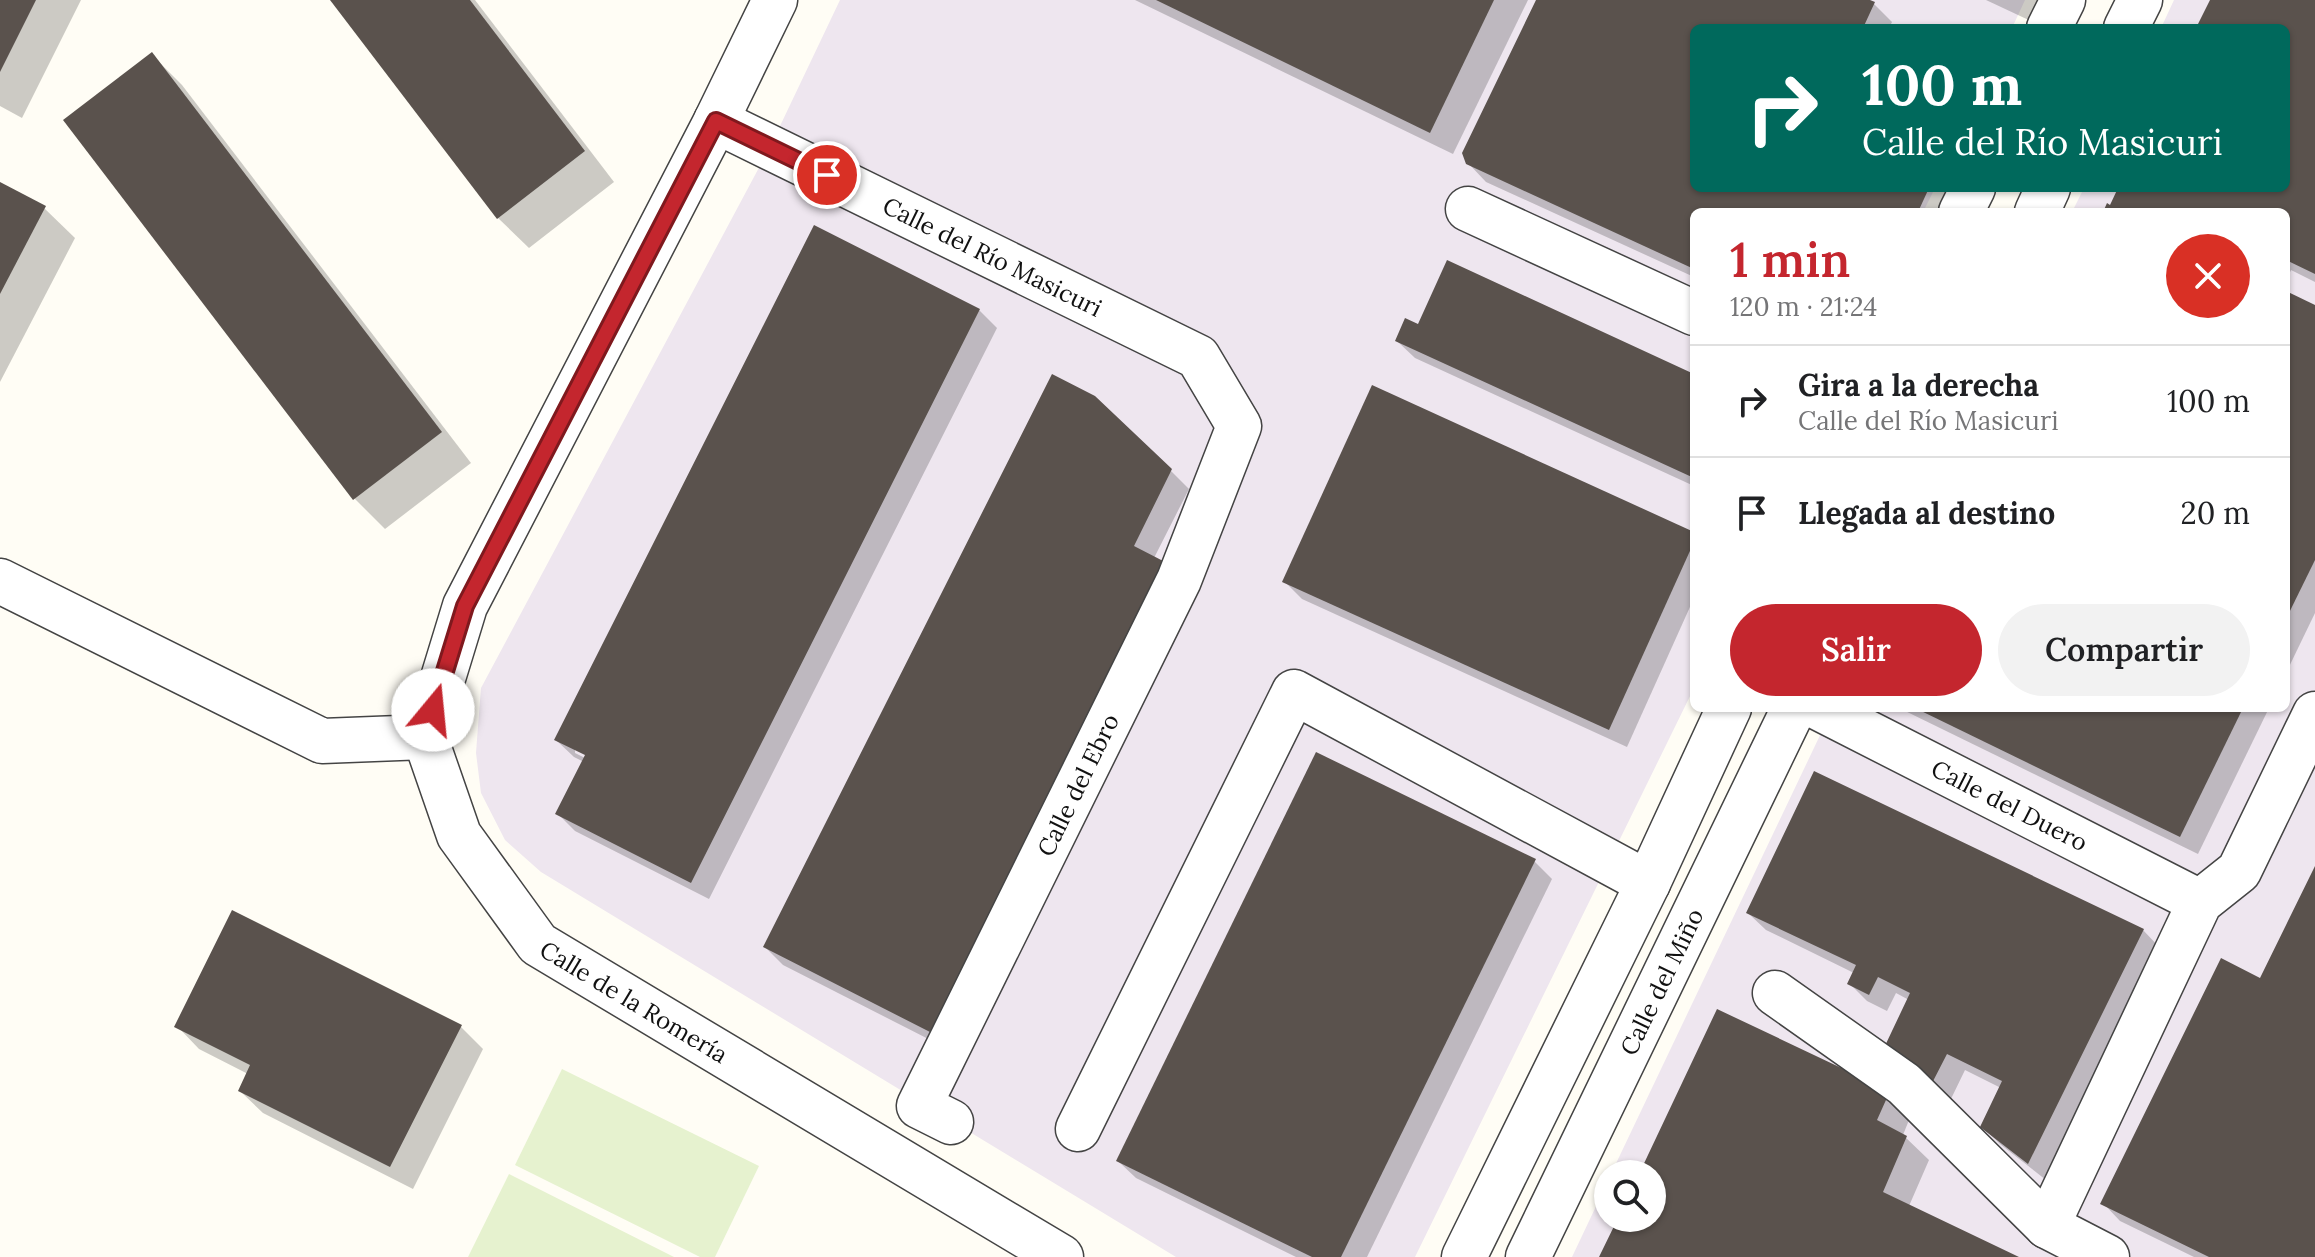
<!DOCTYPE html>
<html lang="es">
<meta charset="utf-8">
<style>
:root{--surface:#fff;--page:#f2f2f2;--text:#202124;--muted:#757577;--line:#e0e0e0;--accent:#c4262e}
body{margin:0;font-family:Lora,serif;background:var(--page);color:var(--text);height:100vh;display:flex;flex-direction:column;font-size:30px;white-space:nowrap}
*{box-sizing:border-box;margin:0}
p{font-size:26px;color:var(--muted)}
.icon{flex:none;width:44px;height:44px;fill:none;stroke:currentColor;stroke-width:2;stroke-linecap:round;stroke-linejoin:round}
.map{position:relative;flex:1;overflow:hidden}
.sheet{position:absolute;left:1690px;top:208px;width:600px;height:504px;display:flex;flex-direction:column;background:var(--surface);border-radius:12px;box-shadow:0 2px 6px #0004}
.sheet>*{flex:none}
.banner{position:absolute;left:1690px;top:24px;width:600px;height:168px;border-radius:12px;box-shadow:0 2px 6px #0004;background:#00695c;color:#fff;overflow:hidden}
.buttons{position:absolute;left:1594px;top:1160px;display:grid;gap:16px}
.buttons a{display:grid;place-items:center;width:72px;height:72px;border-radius:50%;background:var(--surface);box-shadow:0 2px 6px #0004;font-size:40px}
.pin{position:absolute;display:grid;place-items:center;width:68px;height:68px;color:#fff;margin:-34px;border:4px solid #fff;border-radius:50%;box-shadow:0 2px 8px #0007}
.me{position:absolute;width:88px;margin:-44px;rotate:17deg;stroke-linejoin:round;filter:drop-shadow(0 0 6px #0008)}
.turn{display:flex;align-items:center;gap:28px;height:168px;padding:0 40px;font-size:36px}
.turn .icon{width:104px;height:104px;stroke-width:2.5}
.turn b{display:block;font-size:56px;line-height:68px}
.round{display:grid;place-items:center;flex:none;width:84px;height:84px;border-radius:42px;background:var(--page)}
.overview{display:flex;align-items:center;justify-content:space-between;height:136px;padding:0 40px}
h1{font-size:48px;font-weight:600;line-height:60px;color:var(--accent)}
.primary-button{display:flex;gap:16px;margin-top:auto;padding:16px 40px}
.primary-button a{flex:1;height:92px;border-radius:48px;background:var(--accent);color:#fff;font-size:32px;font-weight:600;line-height:92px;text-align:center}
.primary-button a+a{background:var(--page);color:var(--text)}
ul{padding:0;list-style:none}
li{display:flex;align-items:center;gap:24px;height:112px;padding:0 40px;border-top:2px solid var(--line)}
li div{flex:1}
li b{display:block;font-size:30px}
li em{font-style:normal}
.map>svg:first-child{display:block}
.industrial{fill:#eee6ef}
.pitch{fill:#e6f2cf}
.shadow{fill:#0003;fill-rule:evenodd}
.building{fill:#5a524d}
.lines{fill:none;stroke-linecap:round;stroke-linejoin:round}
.minor-casing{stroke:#444;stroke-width:47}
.minor{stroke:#fff;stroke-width:44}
.route-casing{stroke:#7f191e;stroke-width:20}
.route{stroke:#c4262e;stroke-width:14}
.labels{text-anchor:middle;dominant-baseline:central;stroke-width:8;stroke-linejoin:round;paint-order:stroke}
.street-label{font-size:24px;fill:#111;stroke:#fff}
</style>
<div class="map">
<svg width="2315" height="1257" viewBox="0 0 2315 1257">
<rect width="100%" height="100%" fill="#fffdf5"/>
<g class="industrial">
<path d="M840,0H2025L2012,28H1694V188H1935L1923,212H1694V688L1415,1257H1176L541,872L505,840L481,793L476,753L481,688L770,147Z"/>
<path d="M2174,0H2315V1257H1572L1608,1181V1218H1652V1174H1611L1833,708H2286V212H2072L2084,188H2286V28H2161Z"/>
</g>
<g class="pitch">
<path d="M562,1069L759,1166L715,1257H700L515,1165Z"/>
<path d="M509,1174L674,1257H468Z"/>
</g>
<g class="shadow">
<path d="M0,0H81L22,118L0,106Z"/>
<path d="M332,0H475L614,182L529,248L498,218Z"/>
<path d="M1135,0H1528L1453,154Z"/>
<path d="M1538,0H1865L1874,4L1892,22L1889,28H1694V188H1954L1943,212H1694V277L1486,182L1468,163Z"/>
<path d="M1986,0H2045L2037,24Z"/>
<path d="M2212,0H2315V282L2291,270L2286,281V212H2105L2111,208L2121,188H2286V28H2198Z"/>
<path d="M151,54L182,85L471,463L385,529L355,499Z"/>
<path d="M0,184L44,208L75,238L0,382Z"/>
<path d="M2286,293L2315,307V613L2286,673Z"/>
<path d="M979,310L997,328L709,899L575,831L557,813L584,762L574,757L556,740ZM575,748L595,758L593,762L575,753Z"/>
<path d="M1397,341L1694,376V486L1415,358Z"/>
<path d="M1171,471L1189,489L1154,558L948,1049L783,965L765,947Z"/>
<path d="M1694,534V598L1627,747L1302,599L1285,582Z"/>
<path d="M1899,708H2269L2198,854Z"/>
<path d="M1534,861L1552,879L1367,1257H1296L1136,1178L1118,1161Z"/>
<path d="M2315,870V1257H2194L2120,1221L2103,1203L2261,980Z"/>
<path d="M1748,913L2143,930L2160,948L2046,1180L2000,1144L1982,1126L2001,1088L1965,1070L1949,1103L1903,1067L1909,1000L1896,993L1887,1011L1867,1001L1849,983L1854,973L1766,930Z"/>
<path d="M177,1026H460L483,1049L413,1189L263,1113L240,1091L248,1074L199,1049Z"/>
<path d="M1889,1093L1911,1115L1903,1135L1929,1160L1909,1206L2015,1257H1601L1620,1218H1652V1174H1641Z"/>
</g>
<g class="building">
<path d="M0,0H36L0,72Z"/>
<path d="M330,0H470L585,151L497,219Z"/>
<path d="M1156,0H1494L1430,133Z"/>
<path d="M1536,0H1870L1875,2L1863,28H1694V188H1929L1918,212H1694V269L1466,164L1462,153Z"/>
<path d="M2210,0H2315V274L2286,260V212H2103L2107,203L2110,205L2118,188H2286V28H2196Z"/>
<path d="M152,52L442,432L353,500L63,120Z"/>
<path d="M0,182L46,206L0,294Z"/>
<path d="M814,225L980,309L691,883L555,814L585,755L554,740Z"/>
<path d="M1447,260L1694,374V478L1395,341L1405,318L1418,324Z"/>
<path d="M2286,291L2315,305V560L2286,619Z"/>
<path d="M1052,374L1095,396L1172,469L1134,546L1167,563L930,1032L763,947Z"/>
<path d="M1372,385L1694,532V542L1609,730L1282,582Z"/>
<path d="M1915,708H2243L2180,837Z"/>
<path d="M1316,752L1536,859L1341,1257H1312L1116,1161Z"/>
<path d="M1814,771L2144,929L2028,1164L1980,1127L2002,1081L1947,1054L1930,1087L1883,1050L1910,993L1878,977L1869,995L1847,984L1856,965L1746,913Z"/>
<path d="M2315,866V1257H2209L2100,1204L2221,958L2260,978Z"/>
<path d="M232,910L462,1025L390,1167L238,1091L250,1065L174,1027Z"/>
<path d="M1717,1009L1890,1091L1877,1120L1907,1136L1883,1192L2019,1257H1599L1618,1218H1652V1174H1639Z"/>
</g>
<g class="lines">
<g class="minor-casing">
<g id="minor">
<path id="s1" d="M775,0L716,121L465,606L425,737L459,835L538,944L1061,1257"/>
<path d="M2049,28L2063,0"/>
<path d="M2126,28L2140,0"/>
<path id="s2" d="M716,121L1198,357L1239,426L1179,580L919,1106L951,1122"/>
<path d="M1468,209L1694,313"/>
<path d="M1961,212L1973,188"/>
<path d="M2037,212L2048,188"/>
<path d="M0,581L322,741L425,737"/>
<path id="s3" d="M1819,708L2200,902"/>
<path d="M1775,993L1904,1084L2047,1226L2107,1257"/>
<path d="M1078,1129L1294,692L1648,883"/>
<path d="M2047,1226L2200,902L2239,871L2315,714"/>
<path d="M1464,1257L1648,883L1729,708"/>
<path id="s4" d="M1528,1257L1794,708"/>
</g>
</g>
<use href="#minor" class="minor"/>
</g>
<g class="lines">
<g class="route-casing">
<path id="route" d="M433,710L465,606L716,121L827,175"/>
</g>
<use href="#route" class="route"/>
</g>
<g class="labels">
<g class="street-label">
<text stroke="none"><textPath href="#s2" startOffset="308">Calle del Río Masicuri</textPath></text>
<text transform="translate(1078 785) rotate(-64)">Calle del Ebro</text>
<text stroke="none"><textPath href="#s3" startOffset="214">Calle del Duero</textPath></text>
<text stroke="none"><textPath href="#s4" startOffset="306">Calle del Miño</textPath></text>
<text stroke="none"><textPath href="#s1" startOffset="1168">Calle de la Romería</textPath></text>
</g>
</g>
</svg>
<div class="buttons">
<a><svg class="icon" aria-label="search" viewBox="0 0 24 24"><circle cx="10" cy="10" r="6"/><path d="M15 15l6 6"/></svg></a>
</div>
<div class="pin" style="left:827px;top:175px;background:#d93025"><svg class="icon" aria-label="arrive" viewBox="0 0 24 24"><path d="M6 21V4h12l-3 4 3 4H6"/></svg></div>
<svg class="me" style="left:433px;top:710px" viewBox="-20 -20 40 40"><circle r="19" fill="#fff"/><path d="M0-13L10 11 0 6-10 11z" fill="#c4262e"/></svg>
<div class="banner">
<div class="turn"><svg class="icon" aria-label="right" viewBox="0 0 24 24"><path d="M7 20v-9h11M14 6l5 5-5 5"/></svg><div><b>100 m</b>Calle del Río Masicuri</div></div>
</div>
<section class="sheet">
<div class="overview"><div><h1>1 min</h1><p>120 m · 21:24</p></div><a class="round" style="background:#d93025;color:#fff"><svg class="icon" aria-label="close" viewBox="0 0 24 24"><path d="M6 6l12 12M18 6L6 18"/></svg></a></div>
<ul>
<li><svg class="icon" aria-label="right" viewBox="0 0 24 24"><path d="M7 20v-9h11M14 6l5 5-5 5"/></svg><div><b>Gira a la derecha</b><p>Calle del Río Masicuri</p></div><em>100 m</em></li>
<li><svg class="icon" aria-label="arrive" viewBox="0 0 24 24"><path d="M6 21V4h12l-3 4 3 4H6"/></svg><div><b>Llegada al destino</b></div><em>20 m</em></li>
</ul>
<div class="primary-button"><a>Salir</a><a>Compartir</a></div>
</section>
</div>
